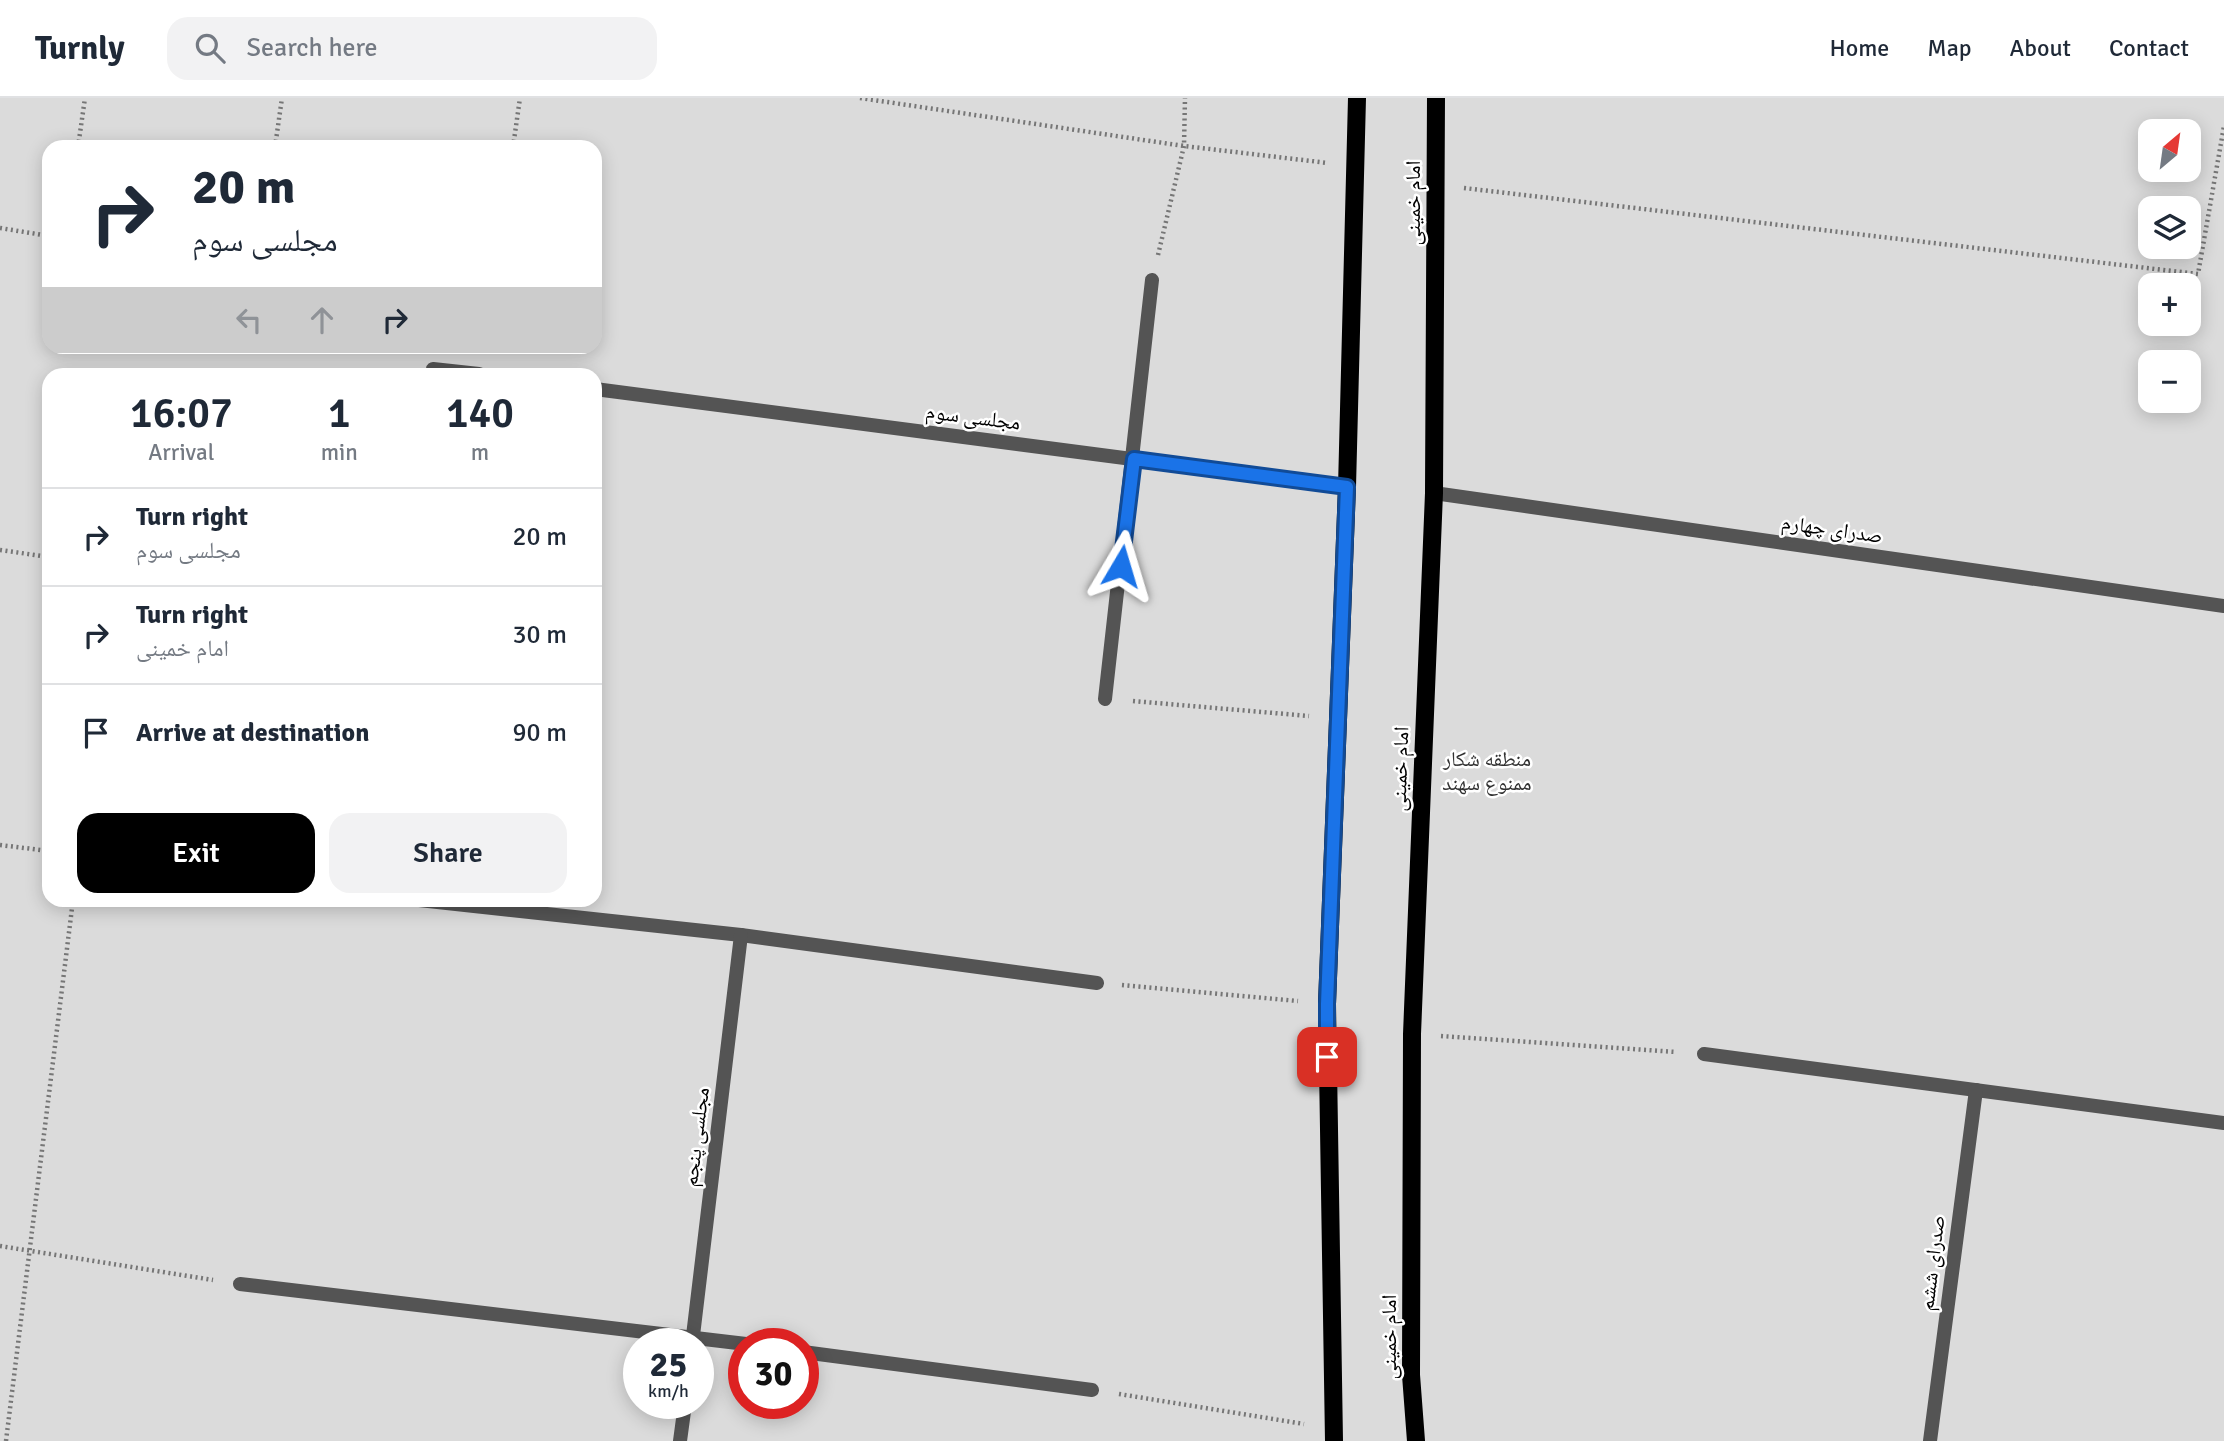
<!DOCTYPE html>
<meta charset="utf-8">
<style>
:root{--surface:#fff;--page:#f2f2f3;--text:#1f2937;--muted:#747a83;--line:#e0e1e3;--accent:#000}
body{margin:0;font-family:Signika,"Noto Naskh Arabic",sans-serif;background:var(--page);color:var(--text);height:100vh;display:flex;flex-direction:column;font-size:26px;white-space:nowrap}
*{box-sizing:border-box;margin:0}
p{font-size:23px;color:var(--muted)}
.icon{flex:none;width:38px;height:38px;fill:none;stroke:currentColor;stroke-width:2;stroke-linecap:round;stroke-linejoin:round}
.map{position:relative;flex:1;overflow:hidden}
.details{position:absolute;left:42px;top:270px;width:560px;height:539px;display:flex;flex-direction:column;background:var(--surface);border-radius:21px;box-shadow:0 4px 18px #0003}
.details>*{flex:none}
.guide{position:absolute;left:42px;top:42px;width:560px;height:214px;border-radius:21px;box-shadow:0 4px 18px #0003;background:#fff;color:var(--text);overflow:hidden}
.needle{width:46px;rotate:29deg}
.fabs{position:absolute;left:2138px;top:21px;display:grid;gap:14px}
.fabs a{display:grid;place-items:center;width:63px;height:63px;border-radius:14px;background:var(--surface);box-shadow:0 4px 18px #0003;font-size:35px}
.speed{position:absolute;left:623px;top:1230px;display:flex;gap:14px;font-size:35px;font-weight:700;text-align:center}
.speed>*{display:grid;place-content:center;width:91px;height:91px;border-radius:50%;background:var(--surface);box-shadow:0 4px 18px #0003;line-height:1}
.speed small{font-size:18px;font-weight:400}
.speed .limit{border:10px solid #d22;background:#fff;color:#111}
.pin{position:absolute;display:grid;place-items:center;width:60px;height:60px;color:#fff;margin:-30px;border-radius:14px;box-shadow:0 4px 10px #0006}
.me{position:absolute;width:77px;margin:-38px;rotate:7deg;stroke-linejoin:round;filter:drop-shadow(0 0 5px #0008)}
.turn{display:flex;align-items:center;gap:24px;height:147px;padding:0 35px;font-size:32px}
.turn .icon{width:91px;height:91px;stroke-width:2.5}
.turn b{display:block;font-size:49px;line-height:60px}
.lanes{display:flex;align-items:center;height:66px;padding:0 35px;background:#0003;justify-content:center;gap:35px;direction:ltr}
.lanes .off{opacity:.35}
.eta{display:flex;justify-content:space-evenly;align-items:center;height:119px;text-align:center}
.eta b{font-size:42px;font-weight:600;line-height:49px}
.primary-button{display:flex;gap:14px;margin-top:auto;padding:14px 35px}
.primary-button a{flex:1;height:80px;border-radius:21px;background:var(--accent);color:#fff;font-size:28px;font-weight:600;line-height:80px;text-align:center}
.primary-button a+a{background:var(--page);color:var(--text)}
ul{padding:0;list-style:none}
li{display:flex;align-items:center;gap:21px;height:98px;padding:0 35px;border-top:2px solid var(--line)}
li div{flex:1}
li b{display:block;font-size:26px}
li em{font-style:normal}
header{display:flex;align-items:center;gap:42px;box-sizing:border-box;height:98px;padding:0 35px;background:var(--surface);border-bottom:2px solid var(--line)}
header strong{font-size:33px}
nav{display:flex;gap:38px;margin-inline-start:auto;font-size:24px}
.search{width:490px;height:63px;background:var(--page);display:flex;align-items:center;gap:18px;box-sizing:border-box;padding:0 24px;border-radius:21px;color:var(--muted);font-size:26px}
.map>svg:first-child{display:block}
.park{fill:#dbdbdb;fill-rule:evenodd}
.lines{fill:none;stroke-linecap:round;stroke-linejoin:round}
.path{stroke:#767676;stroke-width:4.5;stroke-dasharray:2 3.5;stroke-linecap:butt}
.street{stroke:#545454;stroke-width:14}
.primary{stroke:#000;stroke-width:18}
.route-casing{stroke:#114b97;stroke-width:18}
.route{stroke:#1a73e8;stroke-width:12}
.labels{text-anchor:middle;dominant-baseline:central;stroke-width:5;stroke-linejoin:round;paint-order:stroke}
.street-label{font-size:21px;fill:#000;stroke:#fff}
.park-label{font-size:21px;fill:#323232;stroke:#fff}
</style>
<header>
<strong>Turnly</strong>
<div class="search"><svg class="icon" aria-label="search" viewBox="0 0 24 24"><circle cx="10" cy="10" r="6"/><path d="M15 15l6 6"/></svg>Search here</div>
<nav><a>Home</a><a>Map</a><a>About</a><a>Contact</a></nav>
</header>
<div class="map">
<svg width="2224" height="1343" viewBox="0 0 2224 1343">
<rect width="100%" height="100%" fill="#fff"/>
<path class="park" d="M0,0H2224V1343H0ZM2151,33H2189V72H2151ZM49,49H595V248H49ZM2151,110H2189V149H2151ZM2151,187H2189V226H2151ZM2151,264H2189V303H2151ZM49,276H595V802H49ZM639,1246H698V1306H639ZM744,1246H803V1306H744Z"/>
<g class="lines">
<g class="path">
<path d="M860,0L1184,48L1328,65"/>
<path d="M78,49L85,0"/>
<path d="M275,49L282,0"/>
<path d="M513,49L520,0"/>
<path d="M1464,90L2198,176L2224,28"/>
<path d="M0,130L49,138"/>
<path d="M1158,157L1184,48L1185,0"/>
<path d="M0,452L49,459"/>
<path d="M1133,603L1309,618"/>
<path d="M0,747L49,753"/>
<path d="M1122,887L1298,903"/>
<path d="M1441,938L1676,954"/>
<path d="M0,1148L213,1182"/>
<path d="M1119,1296L1304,1326"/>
<path d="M6,1343L73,802"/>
</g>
<g class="street">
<path d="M433,271L479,276"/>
<path d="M595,291L1347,389"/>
<path d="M1434,395L2224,508"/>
<path d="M1105,601L1152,182"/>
<path d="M419,802L741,837L1097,885"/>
<path d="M1704,956L2224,1025"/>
<path d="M240,1186L746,1246"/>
<path d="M692,1246L741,837"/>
<path d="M803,1254L1092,1292"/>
<path d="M680,1343L685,1306"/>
<path d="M1930,1343L1976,992"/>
</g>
<g class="primary">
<path d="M1334,1343L1327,906L1347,389L1357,0"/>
<path d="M1416,1343L1411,1277L1412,936L1434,395L1436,0"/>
</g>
</g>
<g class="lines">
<g class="route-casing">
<path id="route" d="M1121,468L1134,361L1347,389L1327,906V959"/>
</g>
<use href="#route" class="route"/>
</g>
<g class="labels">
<g class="street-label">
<text transform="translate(1413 105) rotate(-90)">امام خمینی</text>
<text transform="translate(973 319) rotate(7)">مجلسی سوم</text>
<text transform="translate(1832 431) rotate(8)">صدرای چهارم</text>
<text transform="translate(1400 671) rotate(-88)">امام خمینی</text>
<text transform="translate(696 1039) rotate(-83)">مجلسی پنجم</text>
<text transform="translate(1932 1165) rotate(-83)">صدرای ششم</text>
<text transform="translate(1389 1239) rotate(-90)">امام خمینی</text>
</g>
<g class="park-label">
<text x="1487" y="661">منطقه شکار<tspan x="1487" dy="24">ممنوع سهند</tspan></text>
</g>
</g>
</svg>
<div class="fabs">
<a><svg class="needle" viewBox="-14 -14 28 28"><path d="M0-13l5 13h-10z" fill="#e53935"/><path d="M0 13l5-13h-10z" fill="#747a83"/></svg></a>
<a><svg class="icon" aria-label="layers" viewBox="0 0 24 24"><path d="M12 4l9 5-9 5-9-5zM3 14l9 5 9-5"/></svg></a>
<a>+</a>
<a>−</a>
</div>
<div class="speed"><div>25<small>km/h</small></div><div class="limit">30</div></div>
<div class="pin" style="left:1327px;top:959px;background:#d93025"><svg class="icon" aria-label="arrive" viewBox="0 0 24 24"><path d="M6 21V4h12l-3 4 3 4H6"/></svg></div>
<svg class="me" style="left:1121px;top:468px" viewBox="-20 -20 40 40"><path d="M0-17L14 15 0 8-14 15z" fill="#1a73e8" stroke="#fff" stroke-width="4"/></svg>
<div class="guide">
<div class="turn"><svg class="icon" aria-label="right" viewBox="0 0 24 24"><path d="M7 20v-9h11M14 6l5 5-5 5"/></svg><div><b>20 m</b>مجلسی سوم</div></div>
<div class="lanes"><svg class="icon off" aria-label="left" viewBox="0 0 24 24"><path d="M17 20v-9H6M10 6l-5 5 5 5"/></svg><svg class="icon off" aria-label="ahead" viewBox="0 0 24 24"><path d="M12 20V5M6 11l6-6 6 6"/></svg><svg class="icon" aria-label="right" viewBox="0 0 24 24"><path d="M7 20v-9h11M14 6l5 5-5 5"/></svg></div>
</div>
<section class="details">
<div class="eta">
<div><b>16:07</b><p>Arrival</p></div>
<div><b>1</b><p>min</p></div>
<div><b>140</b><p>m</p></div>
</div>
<ul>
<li><svg class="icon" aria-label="right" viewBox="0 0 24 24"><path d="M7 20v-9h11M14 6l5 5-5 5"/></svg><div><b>Turn right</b><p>مجلسی سوم</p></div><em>20 m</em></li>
<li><svg class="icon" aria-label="right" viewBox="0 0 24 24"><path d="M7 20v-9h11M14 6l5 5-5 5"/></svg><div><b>Turn right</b><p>امام خمینی</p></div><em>30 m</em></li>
<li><svg class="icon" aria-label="arrive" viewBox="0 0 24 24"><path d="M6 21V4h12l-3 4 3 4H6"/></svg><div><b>Arrive at destination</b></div><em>90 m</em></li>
</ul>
<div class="primary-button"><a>Exit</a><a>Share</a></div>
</section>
</div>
